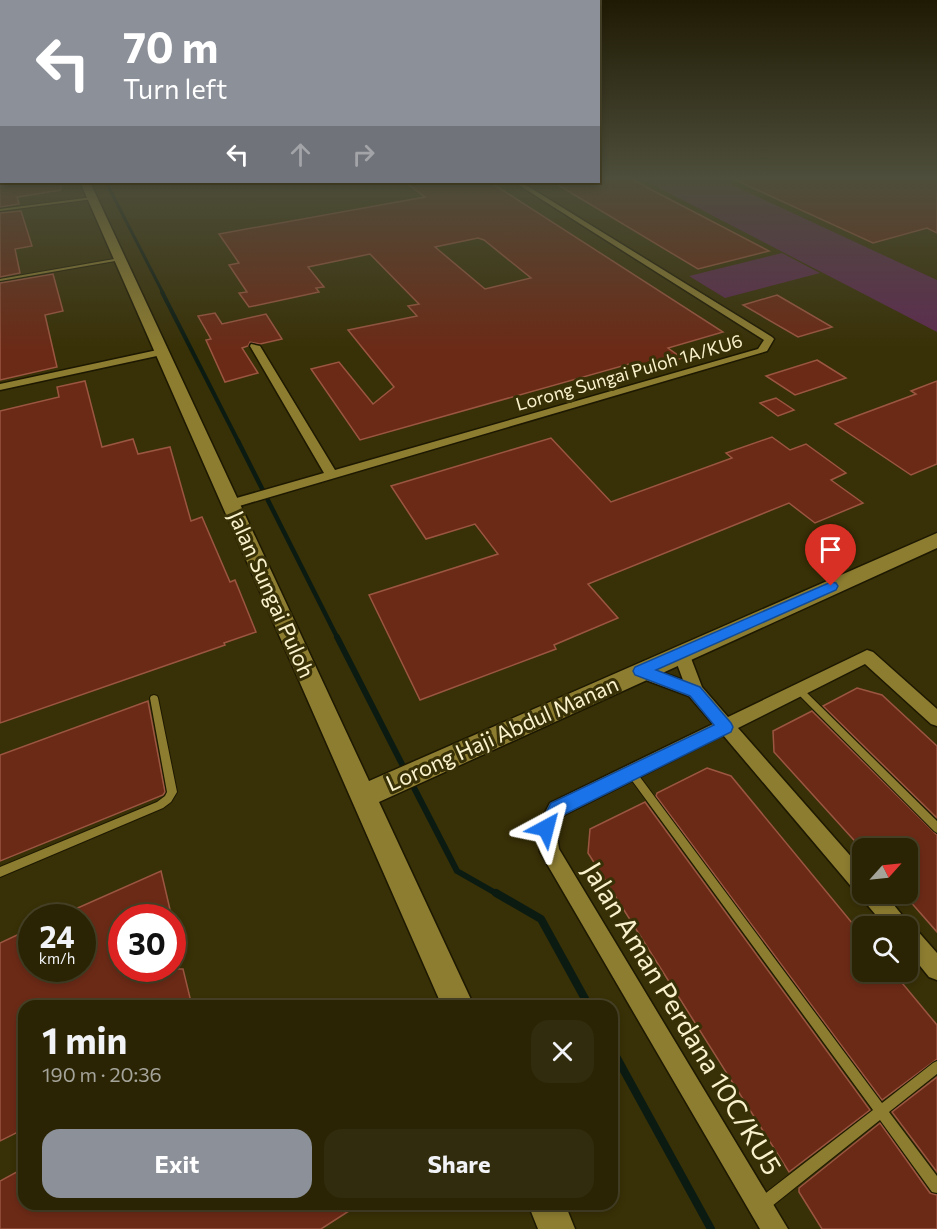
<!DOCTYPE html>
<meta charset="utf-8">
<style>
:root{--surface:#2a2404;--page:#322c0e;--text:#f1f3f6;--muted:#a5a49a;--line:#464126;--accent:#8c9099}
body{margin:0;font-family:Commissioner,sans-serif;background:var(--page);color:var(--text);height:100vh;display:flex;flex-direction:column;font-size:22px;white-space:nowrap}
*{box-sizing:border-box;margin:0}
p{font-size:20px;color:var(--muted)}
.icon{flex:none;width:33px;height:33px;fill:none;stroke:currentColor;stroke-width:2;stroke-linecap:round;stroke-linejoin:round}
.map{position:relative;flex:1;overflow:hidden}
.panel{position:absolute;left:18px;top:1000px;width:600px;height:210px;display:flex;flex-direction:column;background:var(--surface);border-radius:18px;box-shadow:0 3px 9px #0003,0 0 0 2px var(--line)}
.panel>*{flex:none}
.top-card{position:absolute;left:0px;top:0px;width:600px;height:183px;box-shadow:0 3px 9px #0003,0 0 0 2px var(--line);background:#8c9099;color:#fff;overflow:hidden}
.needle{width:39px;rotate:63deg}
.buttons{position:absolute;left:852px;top:838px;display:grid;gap:12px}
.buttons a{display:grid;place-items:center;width:66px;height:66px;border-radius:12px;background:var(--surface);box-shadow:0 3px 9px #0003,0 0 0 2px var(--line);font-size:30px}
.speed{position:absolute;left:18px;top:904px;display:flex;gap:12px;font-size:30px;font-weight:700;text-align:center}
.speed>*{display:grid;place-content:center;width:78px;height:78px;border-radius:50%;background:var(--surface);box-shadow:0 3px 9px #0003,0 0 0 2px var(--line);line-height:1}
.speed small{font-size:15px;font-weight:400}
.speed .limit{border:9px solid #d22;background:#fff;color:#111}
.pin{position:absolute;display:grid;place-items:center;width:51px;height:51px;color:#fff;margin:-62px -26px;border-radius:50% 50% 50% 0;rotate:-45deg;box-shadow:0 0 6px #0007}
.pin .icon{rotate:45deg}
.me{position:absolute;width:66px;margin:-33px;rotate:38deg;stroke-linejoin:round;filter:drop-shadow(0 0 4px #0008)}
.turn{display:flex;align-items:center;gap:21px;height:126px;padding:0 24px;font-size:27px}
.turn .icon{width:78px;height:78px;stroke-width:2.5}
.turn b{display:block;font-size:42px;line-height:51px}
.lanes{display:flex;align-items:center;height:57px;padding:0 24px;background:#0003;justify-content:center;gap:30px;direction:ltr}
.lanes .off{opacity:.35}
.round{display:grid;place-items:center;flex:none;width:63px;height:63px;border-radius:18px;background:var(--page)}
.headline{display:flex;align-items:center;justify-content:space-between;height:102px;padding:0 24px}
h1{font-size:36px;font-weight:700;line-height:45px}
.cta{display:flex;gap:12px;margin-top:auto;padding:12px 24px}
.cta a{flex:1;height:69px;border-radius:18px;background:var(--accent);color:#fff;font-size:24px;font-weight:700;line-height:69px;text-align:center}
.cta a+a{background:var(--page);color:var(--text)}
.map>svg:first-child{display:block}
.green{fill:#5d2b50}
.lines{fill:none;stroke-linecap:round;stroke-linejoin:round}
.stream-far4{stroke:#0b1b12;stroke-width:3}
.stream-far3{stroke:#0b1b12;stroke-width:4}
.stream-far2{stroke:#0b1b12;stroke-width:4.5}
.stream-far1{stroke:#0b1b12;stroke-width:6}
.stream{stroke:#0b1b12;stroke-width:8}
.building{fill:#6b2a16;stroke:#9b5641;stroke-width:1.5;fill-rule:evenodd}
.lane-casing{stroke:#1d1802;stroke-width:2}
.street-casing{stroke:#1d1802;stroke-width:3}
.secondary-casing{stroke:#1d1802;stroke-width:3}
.lane{fill:#8d7d31;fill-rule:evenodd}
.street{fill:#8d7d31;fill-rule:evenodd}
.secondary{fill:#8d7d31;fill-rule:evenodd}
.route{fill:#1a73e8;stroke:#114b97;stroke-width:1.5}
.labels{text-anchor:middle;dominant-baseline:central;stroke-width:6;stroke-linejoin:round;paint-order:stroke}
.far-street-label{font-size:18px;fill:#faf2cd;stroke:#383006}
.street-label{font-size:22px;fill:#faf2cd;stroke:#383006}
.near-street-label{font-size:27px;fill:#faf2cd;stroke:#383006}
</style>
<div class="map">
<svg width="937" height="1229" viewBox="0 0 937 1229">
<rect width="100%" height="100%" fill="#383006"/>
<g class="green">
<path d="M640,178H717L937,280V332Z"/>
<path d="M782,253L820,273L725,298L689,276Z"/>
</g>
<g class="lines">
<path class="stream-far4" d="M106,182L163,293"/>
<path class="stream-far3" d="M162,292L239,443"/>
<path class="stream-far2" d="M238,441L338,639"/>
<g class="stream-far1">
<path d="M337,637L406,772"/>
<path d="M410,780L457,871L499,895"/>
</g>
<g class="stream">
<path d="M496,893L541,919L589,1006"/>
<path d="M612,1049L711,1229"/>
</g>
</g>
<g class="building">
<path d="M598,178H629L769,251L698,269L553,182H598Z"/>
<path d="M731,178H937V233L927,228L873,243Z"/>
<path d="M0,182H61V190L17,197L19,204L0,207Z"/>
<path d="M405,182H490L723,332L668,348L682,358L640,371L629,364L360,440L311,369L339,362L373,404L394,387L348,330L417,316L408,306L419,304L370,254L308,267L324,287L316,288L319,292L249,307L239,293L247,292L229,265L239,263L219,234L425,197ZM478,238L484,240L531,278L485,289L435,247Z"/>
<path d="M21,211L32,246L15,249L20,273L0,277V213Z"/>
<path d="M53,274L63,311L45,315L57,367L0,380V283Z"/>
<path d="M777,295L832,327L798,337L743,305Z"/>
<path d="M215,313L222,324L266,314L282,339L260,344L250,342L248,346L242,348L258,373L225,382L206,340L211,339L198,316Z"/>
<path d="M817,360L846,378L795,395L766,376Z"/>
<path d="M85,381L102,447L133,439L138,454L170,447L191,521L202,517L230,582L235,580L256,632L224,643L225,645L0,723V411L59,397L57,387Z"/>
<path d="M937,381V464L911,475L835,424L916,394L911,391Z"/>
<path d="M776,398L794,410L778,416L760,403Z"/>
<path d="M772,437L790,450L806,444L846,473L831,480L863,503L815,523L789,503L588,584L618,618L554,645L556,649L420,700L369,595L498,554L475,524L426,539L391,486L551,438L611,502L732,458L726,453Z"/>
<path d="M857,688L882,695L937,746V818L823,706Z"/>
<path d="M148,701L165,792L163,795L0,861V755Z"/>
<path d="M812,711L937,835V932L908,899V849H862L774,752L773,731Z"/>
<path d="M707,768L731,776L862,935V972H893L937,1025V1059L882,1100L656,796L657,793Z"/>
<path d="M645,802L870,1110L789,1172L588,853L590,829Z"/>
<path d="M161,871L172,918H122V969H183L192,1006H24V1129L0,1141V943L32,928V969H82V918H55Z"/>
<path d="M937,1077V1172L892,1112Z"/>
<path d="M880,1123L930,1193L937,1195V1229H822L799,1192V1188Z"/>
<path d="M24,1168V1204H360L321,1229H0V1181Z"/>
</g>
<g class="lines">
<g class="lane-casing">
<g id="lane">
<path d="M93,197L94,199L0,211V209Z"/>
<path d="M120,258L122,259L121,260L0,281V279Z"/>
<path d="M799,687L802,688L937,821V833L934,831L796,692L795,690L796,688Z"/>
<path d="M154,695L157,696L158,698L177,792L171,802L163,808L0,877V867L157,802L165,796L167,792L150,698L151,696Z"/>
<path d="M631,768L634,769L882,1103L933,1063L937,1061V1074L889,1112L937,1176V1193L932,1192L880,1120L767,1210L762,1211L757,1210L756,1205L757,1200L873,1110L628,775L627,772L628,769Z"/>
</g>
</g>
<g class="street-casing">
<g id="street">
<path d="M514,182H521L772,337L774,339L767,351L236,507H226L225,504L226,501L324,473L250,346L251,344L260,346L335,470L758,349L764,340Z"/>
<path d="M162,349L166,350V354L0,390V384Z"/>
<path d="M681,647L687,649L689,653L702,687L728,717L867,650L873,652L937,709V726L931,724L865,664L738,728L862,869V894H885L910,925L915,928L937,953V980L929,977L908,951V927H886L864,901L861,894L855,891L723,735L564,815L556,829L559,849L788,1229H760L540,852L537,828L550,803L713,724L689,696L635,676L633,671L635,666L641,665L683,680L673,653L675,649Z"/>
</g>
</g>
<g class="secondary-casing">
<g id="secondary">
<path d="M80,182H90L369,781L937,533V548L379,802L474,1006H442Z"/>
<path d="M528,1204H565L575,1229H538Z"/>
</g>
</g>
<use href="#lane" class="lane"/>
<use href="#street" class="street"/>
<use href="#secondary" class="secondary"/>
</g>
<linearGradient id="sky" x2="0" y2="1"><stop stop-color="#1f1a03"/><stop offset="0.51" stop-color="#4d4e3b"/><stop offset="1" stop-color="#4d4e3b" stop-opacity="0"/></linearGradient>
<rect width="937" height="350" fill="url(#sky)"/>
<path class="route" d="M831,582L836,583L838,586L836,590L656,670L700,687L731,723L733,727L731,732L563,815L553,834L546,836L540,834L538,828L551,803L714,725L690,696L635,675L633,671L635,667Z"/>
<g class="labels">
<g class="far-street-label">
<text transform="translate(629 372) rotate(-16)">Lorong Sungai Puloh 1A/KU6</text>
</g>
<g class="street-label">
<text transform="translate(272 594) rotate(66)">Jalan Sungai Puloh</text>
<text transform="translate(502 733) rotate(-24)">Lorong Haji Abdul Manan</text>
</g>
<g class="near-street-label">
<text transform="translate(683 1018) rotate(59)">Jalan Aman Perdana 10C/KU5</text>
</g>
</g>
</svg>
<div class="buttons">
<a><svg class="needle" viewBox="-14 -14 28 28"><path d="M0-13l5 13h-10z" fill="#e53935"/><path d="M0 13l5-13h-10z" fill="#a5a49a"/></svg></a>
<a><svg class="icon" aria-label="search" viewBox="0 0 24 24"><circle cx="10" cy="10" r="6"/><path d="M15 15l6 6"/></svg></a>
</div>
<div class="speed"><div>24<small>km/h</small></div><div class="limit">30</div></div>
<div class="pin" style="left:831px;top:586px;background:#d93025"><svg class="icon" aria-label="arrive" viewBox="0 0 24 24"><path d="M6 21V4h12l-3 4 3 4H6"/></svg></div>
<svg class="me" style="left:546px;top:828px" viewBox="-20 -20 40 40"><path d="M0-17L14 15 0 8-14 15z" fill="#1a73e8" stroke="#fff" stroke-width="4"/></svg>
<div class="top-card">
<div class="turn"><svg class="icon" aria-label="left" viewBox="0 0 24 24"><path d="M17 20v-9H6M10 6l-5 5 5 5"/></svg><div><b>70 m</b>Turn left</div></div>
<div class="lanes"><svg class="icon" aria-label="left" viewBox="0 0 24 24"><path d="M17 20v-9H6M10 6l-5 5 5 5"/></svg><svg class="icon off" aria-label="ahead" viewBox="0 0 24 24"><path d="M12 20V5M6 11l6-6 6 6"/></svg><svg class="icon off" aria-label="right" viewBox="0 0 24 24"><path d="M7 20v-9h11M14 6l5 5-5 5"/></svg></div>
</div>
<section class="panel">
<div class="headline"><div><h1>1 min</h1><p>190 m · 20:36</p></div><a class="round"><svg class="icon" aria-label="close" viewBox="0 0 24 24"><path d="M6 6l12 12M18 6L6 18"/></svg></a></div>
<div class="cta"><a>Exit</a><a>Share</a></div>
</section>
</div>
